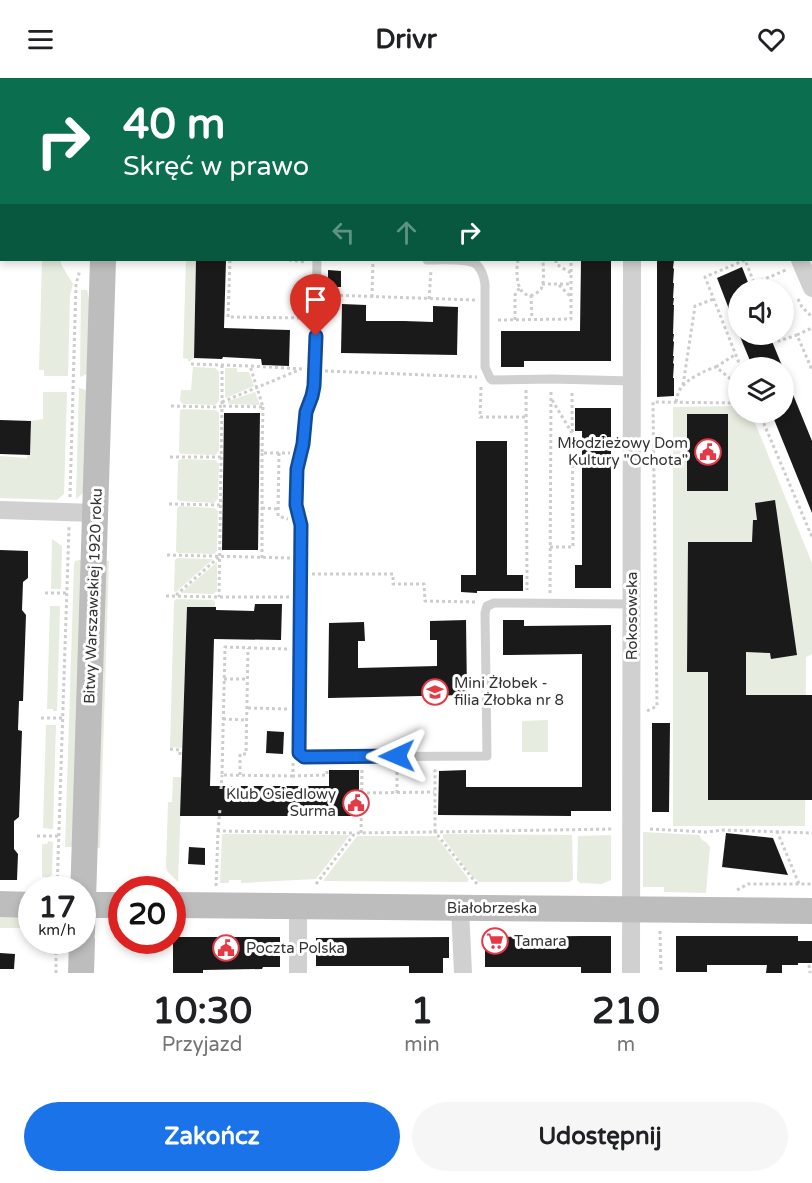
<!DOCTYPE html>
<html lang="pl">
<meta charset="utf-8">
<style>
:root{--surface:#fff;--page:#f6f6f6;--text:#202124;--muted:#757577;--accent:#1a73e8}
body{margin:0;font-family:"Varela Round",sans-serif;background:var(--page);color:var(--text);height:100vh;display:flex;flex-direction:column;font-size:22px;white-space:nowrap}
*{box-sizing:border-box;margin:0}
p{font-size:20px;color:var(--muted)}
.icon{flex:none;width:33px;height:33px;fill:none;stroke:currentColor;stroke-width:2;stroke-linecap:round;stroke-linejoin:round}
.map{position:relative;height:895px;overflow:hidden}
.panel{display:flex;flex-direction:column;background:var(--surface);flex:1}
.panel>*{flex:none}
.top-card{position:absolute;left:0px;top:0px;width:813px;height:183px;box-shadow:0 3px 9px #0003;background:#0b6e4f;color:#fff;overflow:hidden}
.controls{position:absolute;left:728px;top:201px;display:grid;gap:12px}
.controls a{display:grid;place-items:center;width:66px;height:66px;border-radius:50%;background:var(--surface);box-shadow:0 3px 9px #0003;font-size:30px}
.speed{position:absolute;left:18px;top:798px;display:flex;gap:12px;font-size:30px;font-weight:700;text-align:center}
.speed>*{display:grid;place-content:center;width:78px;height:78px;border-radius:50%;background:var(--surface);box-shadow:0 3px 9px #0003;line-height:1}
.speed small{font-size:15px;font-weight:400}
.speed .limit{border:9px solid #d22;background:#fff;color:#111}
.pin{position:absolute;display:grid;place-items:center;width:51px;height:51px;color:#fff;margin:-62px -26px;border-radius:50% 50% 50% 0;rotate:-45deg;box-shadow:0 0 6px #0007}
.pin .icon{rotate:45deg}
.me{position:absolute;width:66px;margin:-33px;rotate:269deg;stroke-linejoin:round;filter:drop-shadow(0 0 4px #0008)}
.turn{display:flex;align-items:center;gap:21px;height:126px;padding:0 24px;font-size:27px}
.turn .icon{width:78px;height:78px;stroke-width:2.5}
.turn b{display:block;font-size:42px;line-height:51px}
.lanes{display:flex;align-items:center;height:57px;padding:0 24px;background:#0003;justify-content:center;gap:30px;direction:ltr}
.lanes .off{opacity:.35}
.eta{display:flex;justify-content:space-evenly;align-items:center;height:102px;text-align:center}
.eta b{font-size:36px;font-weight:700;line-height:42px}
.cta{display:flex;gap:12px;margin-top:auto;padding:12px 24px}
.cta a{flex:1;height:69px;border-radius:36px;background:var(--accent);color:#fff;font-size:24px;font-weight:700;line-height:69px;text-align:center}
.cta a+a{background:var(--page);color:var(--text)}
header{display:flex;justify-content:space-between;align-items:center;height:78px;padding:0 24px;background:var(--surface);font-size:27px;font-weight:700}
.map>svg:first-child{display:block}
.green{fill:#e6ecdf}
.building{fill:#1a1a1a}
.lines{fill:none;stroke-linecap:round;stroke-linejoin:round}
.path{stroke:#cdcdcd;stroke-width:3;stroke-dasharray:3 3;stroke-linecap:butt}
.lane{stroke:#d0d0d0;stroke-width:9}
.street{stroke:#d0d0d0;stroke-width:18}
.secondary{stroke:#bdbdbd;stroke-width:26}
.route-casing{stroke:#114b97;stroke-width:15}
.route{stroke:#1a73e8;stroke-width:10}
.labels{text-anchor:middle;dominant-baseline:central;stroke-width:6;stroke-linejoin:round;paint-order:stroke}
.poi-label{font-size:15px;fill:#333;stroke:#fff;text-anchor:start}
.street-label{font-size:15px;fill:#333;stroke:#fff}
</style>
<header><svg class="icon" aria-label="menu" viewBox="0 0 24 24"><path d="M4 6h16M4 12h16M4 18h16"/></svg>Drivr<svg class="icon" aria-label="heart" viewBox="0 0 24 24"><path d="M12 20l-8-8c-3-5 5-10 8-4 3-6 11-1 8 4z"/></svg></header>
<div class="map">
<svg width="812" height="895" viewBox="0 0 812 895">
<rect width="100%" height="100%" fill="#fff"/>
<g class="green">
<path d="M42,182H60L62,188L73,206L70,217L68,298H44V292H39Z"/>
<path d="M186,182H196L194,280L188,284V281L183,280Z"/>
<path d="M81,212H87L91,230L87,296L80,299Z"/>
<path d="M193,289L215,290L219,294V323L215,327L183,326L180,323L181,312H191Z"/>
<path d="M225,290H237V294H249L254,308L226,320L225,319Z"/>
<path d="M79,310L86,312L89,316L85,410L83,415L76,421Z"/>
<path d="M43,314H67L64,416L57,422L0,420V378L27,380V377H30L31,343L43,341Z"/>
<path d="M255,314L260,327L228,326V323Z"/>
<path d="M738,328V334L751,335L812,485V576L806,579L805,748H673V329Z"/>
<path d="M182,331L216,332L219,335V373L215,377L181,376L179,374L180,333Z"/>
<path d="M181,381L215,382L219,386L218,421L214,425L180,423L177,421L178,383Z"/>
<path d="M179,428L215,430L218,433L217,473L214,476L178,475L176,473L177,431Z"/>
<path d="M52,461L62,468L61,511H51Z"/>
<path d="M178,480L213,481L176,514L174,513L175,482Z"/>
<path d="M79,482H84L76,769H65L74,487L75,483Z"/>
<path d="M103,482L109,483L100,770L94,769Z"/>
<path d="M217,484V513L213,516L181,515Z"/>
<path d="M177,521L213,522L215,524V529H187L182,670L170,669L174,523Z"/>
<path d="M50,528H60L57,633H53V631H47Z"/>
<path d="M548,642V674H522V643Z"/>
<path d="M46,647H56L53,751L43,750Z"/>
<path d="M173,699H182L178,804L167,793L166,788L168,724H172Z"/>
<path d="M643,754L699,757L702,762L706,764L710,769L706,815L664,814V809H643Z"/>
<path d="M223,756L350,757L316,801L241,805V802H229V805H220L222,757Z"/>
<path d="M443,756L572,757L573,801L570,804H479L471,797L443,760Z"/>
<path d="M611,757V802L602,806L580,805L577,802L578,758Z"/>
<path d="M357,758H436L468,800V804L323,803Z"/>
<path d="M48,763L53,764L52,796L50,799H42V766H47Z"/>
<path d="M0,837L30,838V850H0Z"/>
</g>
<g class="building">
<path d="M196,182H226L224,250L290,252L289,288L262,287L261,281L223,279L222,281L194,280Z"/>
<path d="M581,182H611V283H524V289H501V253H580Z"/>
<path d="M657,182H674L673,190L674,191L673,205H674L673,220H674L673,227H674L673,256H674L673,263L674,264L673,278H674L673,285L674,286L673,300H674V318L657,319Z"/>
<path d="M742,189L751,212H738L737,252L717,200Z"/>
<path d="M328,192L341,193V209H328Z"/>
<path d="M342,226L366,227V243H404L433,244V228L458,229L457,277L341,275Z"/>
<path d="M739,256H769L783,290H753Z"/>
<path d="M783,292L812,363V435L771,334H783Z"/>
<path d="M575,330H611V510H575V487H582V353H575Z"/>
<path d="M224,335H260L258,472H222Z"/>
<rect x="687" y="336" width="41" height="77"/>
<path d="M0,342L31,343L30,377L0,376Z"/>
<path d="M476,363H507V497H523V513H477V515L461,514V497H476Z"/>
<path d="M775,422L797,577L771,581L770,575L746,574V617H812V722H708V594H687L688,464H752L753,442H757L755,425Z"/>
<path d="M0,472L28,473V500L23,504L22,532L26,537L23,623H19L18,652L22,653L19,739L14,743V771L18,776L17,802H0Z"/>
<path d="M255,526H282L281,562L214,561L210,708H329V692H359V738H180L187,529H216V532L254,533Z"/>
<path d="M466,542L467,617L328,620L329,545L364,544L365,563H358V590L437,588V562H430V543Z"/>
<path d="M503,542H524V548L611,547V733H571V738L438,737L439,693L466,692V709H582V576L503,577Z"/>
<path d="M652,645H670L669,734H652Z"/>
<path d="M267,653L284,654L283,676L266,675Z"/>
<path d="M726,755L773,760L788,797L722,789Z"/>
<path d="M189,769L205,770V787L188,786Z"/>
<path d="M582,858H611V895H581V889H485V859Z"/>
<path d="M676,858H798V863H812V885H798V887H782V895H766L767,887H707V894H676Z"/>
<path d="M173,859H280V889H263L262,891L203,892V895H173Z"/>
<path d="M449,859V880H443V895H409V888H316V860Z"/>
<path d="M0,875L15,876L14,891H0Z"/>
</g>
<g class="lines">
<g class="path">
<path d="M186,2V0"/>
<path d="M405,2V0"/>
<path d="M0,37H2"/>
<path d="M812,164V165"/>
<path d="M230,182L228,239L304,240"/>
<path d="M289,182L306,184"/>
<path d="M518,182C516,192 515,220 533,217C536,216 539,213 541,211C545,203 543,190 543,182"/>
<path d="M556,182V186L571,195"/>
<path d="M755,205L786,192"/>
<path d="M542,206H571"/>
<path d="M559,207L571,219"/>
<path d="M328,217L475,222"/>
<path d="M531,217L532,241"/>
<path d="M372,219L373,182"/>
<path d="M429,221L431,192"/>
<path d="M798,221L802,229L812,239"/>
<path d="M498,242L571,241V182"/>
<path d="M515,242V217L520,209"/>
<path d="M776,256L779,263L797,257L812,292"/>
<path d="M797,257L812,250"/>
<path d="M191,286L250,288L303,291"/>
<path d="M222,287V328L263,329L250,288"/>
<path d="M716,289L736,276"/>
<path d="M741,290L705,199L745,182L757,212"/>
<path d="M325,293L477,299"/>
<path d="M683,307L695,228L714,221"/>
<path d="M481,309L480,339H526"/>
<path d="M526,312L527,512"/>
<path d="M552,322L572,355"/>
<path d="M222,324L299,292"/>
<path d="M676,324C677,319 678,314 681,310C687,301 706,292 716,289L738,307"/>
<path d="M171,328L215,329L222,328L219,519"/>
<path d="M263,329L262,375H290"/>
<path d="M759,334L812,459"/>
<path d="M279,375L278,438L288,441"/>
<path d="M170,379H221"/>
<path d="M70,419L76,206L80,192"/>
<path d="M169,426L220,427"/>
<path d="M262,430L278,431"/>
<path d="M550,469H573L572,312"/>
<path d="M167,477L290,480"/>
<path d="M262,480V375"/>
<path d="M312,496H393V506H424L425,523L477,524"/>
<path d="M45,515H67"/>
<path d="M550,515L551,312"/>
<path d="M176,517L219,479"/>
<path d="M166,518L219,519H290"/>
<path d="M287,571L225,569L222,697L293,698"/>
<path d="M224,601H248"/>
<path d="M248,630L289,631"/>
<path d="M647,633L657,628L653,324L738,325"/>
<path d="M41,640H63"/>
<path d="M223,641L247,642"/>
<path d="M170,671L180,672V677"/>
<path d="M293,685V698L327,697V691"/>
<path d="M240,697V676H246L248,570"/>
<path d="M221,711L222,697"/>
<path d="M361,715L434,714"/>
<path d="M397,715V689"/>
<path d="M650,751L706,754L724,752L812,755"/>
<path d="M218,753L220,731"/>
<path d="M777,753L799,806"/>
<path d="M361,755L362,690"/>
<path d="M37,758H59"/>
<path d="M316,806L355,755L435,754V690"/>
<path d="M477,806L435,754L614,751"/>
<path d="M216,808L218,753L355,755"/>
<path d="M57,812L69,449"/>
<path d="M737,812L748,806H812"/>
<path d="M660,853L661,895"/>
<path d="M809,887L810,895"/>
<path d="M56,895V862"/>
</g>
<g class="lane">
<path d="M612,2V0"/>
<path d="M317,182L314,307L312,319L306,334L303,366L297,391L296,427L301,447L299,675L304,679L487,678L485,535L487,528L494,525L632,526"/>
<path d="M427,182C439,182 470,180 477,187C482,192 484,199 485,206V289L490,300L492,302L552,301L633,303"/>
</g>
<g class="street">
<path d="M800,182L812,210"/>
<path d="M0,432L95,435"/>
<path d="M298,828V895"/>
<path d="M460,830L463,895"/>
<path d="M631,895L632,182"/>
</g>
<g class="secondary">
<path d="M108,2V0"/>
<path d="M0,8H2"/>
<path d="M0,826L32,827"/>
<path d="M82,827H122"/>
<path d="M172,827L812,833"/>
<path d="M82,854L103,182"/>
<path d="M81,895L82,862"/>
</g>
</g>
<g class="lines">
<g class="route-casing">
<path id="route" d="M316,258L314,308L312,318L306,334L303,366L297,391L296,427L301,447L299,675L304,679L397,678"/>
</g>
<use href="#route" class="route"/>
</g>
<defs>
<g id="civic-ring" transform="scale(1.35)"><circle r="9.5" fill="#fff" stroke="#e63946" stroke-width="1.5"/><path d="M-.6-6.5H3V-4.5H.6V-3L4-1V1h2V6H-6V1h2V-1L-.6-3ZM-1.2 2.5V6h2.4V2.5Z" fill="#e63946"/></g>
<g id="school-ring" transform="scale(1.35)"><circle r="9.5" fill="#fff" stroke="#e63946" stroke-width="1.5"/><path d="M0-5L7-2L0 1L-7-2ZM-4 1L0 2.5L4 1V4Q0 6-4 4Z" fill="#e63946"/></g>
<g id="supermarket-ring" transform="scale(1.35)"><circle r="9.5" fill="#fff" stroke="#e63946" stroke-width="1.5"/><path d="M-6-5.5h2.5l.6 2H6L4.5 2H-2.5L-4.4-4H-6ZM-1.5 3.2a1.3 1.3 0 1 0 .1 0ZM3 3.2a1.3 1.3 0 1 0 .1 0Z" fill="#e63946"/></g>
</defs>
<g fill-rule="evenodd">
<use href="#civic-ring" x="708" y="374"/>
<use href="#school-ring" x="435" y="614"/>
<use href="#civic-ring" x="356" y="725"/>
<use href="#supermarket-ring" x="495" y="863"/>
<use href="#civic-ring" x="226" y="870"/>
</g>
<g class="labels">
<g class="poi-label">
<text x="688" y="365" text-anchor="end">Młodzieżowy Dom<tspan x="688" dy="17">Kultury "Ochota"</tspan></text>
<text x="454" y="605">Mini Żłobek -<tspan x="454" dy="17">filia Żłobka nr 8</tspan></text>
<text x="336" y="716" text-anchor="end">Klub Osiedlowy<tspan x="336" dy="17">Surma</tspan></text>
<text x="514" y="863">Tamara</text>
<text x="246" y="870">Poczta Polska</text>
</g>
<g class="street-label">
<text transform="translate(93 518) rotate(-88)">Bitwy Warszawskiej 1920 roku</text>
<text transform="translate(632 538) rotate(-90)">Rokosowska</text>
<text x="492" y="830">Białobrzeska</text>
</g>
</g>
</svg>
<div class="controls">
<a><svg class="icon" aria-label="sound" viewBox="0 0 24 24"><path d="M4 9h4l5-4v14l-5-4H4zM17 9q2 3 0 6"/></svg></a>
<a><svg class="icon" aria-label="layers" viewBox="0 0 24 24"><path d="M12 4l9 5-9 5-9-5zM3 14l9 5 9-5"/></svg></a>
</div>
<div class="speed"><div>17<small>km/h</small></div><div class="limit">20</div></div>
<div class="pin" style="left:316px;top:258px;background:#d93025"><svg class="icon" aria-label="arrive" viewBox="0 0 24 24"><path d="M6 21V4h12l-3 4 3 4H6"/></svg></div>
<svg class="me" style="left:397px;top:678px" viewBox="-20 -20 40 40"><path d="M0-17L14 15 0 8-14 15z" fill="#1a73e8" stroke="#fff" stroke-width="4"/></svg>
<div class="top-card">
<div class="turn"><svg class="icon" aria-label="right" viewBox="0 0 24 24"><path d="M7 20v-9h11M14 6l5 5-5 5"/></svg><div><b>40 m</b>Skręć w prawo</div></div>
<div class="lanes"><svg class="icon off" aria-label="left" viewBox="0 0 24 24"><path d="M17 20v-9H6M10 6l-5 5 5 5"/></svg><svg class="icon off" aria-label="ahead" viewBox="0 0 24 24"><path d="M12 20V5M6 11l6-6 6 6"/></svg><svg class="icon" aria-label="right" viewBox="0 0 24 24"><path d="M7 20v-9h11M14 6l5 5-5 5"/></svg></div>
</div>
</div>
<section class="panel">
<div class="eta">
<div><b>10:30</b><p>Przyjazd</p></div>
<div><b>1</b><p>min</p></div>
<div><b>210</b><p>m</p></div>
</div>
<div class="cta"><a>Zakończ</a><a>Udostępnij</a></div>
</section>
